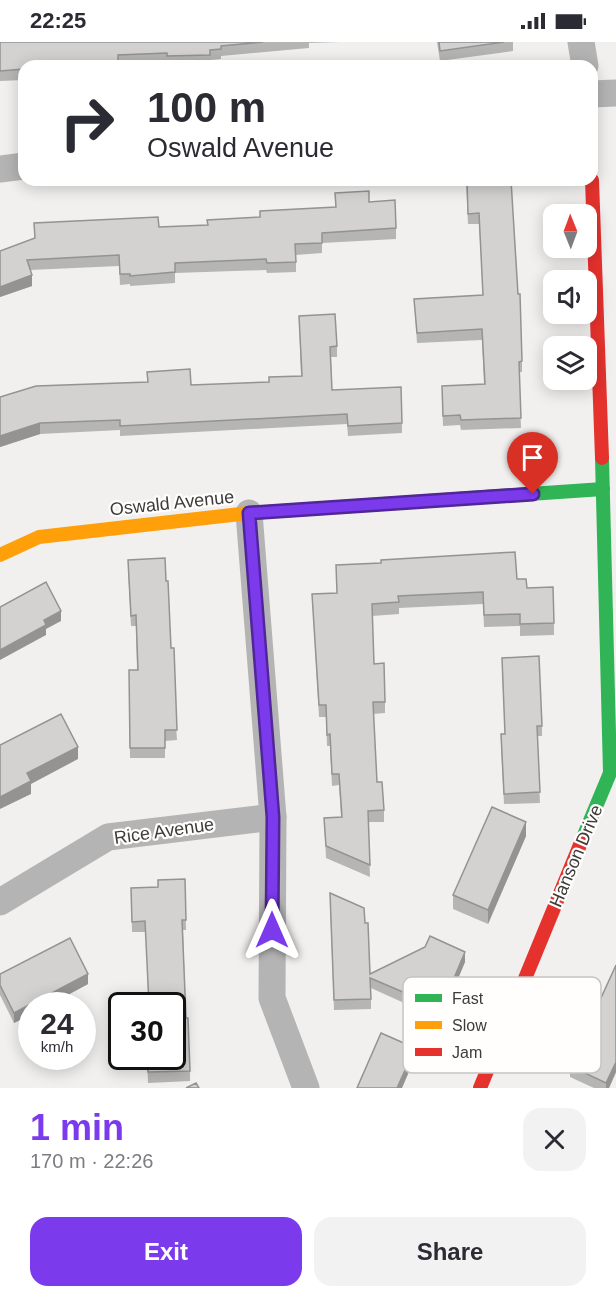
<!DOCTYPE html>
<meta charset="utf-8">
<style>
:root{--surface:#fff;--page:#f2f2f3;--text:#2b2b33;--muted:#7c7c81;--accent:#7c3aed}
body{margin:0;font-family:Arial,sans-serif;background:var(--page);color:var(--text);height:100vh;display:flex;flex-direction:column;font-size:22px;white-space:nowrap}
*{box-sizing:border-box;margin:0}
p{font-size:20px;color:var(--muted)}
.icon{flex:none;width:33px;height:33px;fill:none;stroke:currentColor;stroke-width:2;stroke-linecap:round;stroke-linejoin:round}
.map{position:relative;height:1046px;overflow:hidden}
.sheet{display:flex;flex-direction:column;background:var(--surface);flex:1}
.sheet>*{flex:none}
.top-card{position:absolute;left:18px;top:18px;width:580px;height:126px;border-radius:18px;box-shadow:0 3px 15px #0003;background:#fff;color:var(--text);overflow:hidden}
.needle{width:39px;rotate:359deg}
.tools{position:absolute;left:543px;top:162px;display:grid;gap:12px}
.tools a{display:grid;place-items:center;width:54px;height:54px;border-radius:12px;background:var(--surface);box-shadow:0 3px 15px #0003;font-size:30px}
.speed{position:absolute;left:18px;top:950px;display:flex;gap:12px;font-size:30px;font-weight:700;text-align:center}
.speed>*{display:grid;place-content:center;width:78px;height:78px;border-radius:50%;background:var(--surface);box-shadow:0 3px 15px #0003;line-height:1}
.speed small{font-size:15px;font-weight:400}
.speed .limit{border:3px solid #111;border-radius:9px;background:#fff;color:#111}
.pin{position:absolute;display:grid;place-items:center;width:51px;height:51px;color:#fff;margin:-62px -26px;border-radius:50% 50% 50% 0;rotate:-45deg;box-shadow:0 0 6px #0007}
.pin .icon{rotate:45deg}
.me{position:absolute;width:66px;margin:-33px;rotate:0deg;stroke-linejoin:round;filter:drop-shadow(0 0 4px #0008)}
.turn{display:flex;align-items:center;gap:21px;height:126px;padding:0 30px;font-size:27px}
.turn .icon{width:78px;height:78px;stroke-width:2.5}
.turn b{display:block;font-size:42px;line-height:51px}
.round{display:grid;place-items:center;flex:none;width:63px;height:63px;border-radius:18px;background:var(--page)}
.headline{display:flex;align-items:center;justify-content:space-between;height:102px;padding:0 30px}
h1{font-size:36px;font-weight:700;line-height:45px;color:var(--accent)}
.cta{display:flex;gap:12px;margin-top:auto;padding:12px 30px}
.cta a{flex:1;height:69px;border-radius:18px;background:var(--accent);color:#fff;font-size:24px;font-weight:700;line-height:69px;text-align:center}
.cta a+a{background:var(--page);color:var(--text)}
.status{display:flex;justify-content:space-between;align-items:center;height:42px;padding:0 30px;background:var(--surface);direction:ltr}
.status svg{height:16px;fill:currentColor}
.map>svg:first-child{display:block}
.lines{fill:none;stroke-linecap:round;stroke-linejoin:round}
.street{stroke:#b5b4b4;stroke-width:27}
.fast{stroke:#30b455;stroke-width:14}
.slow{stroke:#ff9f0a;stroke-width:14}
.jam{stroke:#e5322d;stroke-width:14}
.wall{fill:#b5b5b4}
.shaded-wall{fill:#949392}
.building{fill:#d3d2d1;stroke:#949392;stroke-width:1.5}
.route-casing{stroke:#51269a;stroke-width:15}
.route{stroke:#7c3aed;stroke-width:10}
.labels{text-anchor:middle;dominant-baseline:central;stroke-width:4.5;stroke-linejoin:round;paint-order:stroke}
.street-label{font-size:18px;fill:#3d3c3b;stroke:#fffefd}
.key{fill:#fffefd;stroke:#c5c4c3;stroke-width:1.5}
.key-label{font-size:16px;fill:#3d3c3b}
</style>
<div class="status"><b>22:25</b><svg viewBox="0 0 49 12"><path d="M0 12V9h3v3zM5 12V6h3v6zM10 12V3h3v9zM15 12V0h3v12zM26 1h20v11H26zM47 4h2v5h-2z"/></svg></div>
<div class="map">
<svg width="616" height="1046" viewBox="0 0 616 1046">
<rect width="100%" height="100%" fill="#f1f0ef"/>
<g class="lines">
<g class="street">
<path d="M581,0L585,24"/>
<path d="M592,52L616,51"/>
<path d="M0,127L24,124"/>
<path d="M249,471L273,775L272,956L306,1046"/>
<path d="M0,860L108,795L273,775"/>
</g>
<g class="fast">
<path d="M456,457L603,447"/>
<path d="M582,798L610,731L602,416"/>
</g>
<path class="slow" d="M0,513L39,495L249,471L456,457"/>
<g class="jam">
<path d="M592,138L602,416"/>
<path d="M480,1046L582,798"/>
</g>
</g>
<g class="wall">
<path d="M0,0H340L309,1V6L221,14V17L210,18V23L167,24V22L118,24H24V38L0,39Z"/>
<path d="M437,0H513V9L440,19Z"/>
<path d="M466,138H511L522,319V330H519L521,386L461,388L460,383L443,384L442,354L484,342L482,298L417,301L414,257L483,253L479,182H468Z"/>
<path d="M335,151L369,160L396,186V197L322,201V211L296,213V230L267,231L266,228L175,231V241L130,244V242L120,243L119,224L30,228L32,244L0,255L35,196L34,181L159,185L207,183L335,165Z"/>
<path d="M299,274L337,304V315H331L332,348L402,381V391L348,394L347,382L120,394V388L40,392L0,405V355L147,340V330L191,343L269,340L301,334Z"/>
<path d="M128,528L166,539L177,698L165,699V716H130L129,628H137L136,584H131Z"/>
<path d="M517,537L527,546L554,581V593L520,594V584L484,585L483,562L399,566V572L372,574L374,622L385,660V671L373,672L377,740L384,768V780H368L370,835L326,816L324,776L341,775L339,743L332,744L330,704H327L326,675H319L312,552L337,551Z"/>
<path d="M502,626L542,684V694H537L540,761L504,762L501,703V692H505Z"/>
<path d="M526,794L488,882L453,867V853Z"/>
<path d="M185,837L186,888H183L186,976L190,1029V1039L148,1041L147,1014H172L145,890H132L131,846L158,845Z"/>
<path d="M330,861L365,881L370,932L465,920L443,972L426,965L424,970L371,946V967L334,968Z"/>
<path d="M616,923V1030L609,1046H594L570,1035V1024Z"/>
<path d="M0,932L88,942L49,963H32V972L14,981L0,953Z"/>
</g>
<g class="shaded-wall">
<path d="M32,233V244L0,255V245Z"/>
<path d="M40,381V392L0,405V394Z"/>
<path d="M61,569V579L46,587V593L0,618V608L44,578Z"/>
<path d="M78,705V717L31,742V752L0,767V755L27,731Z"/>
<path d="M526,780V794L488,882V868Z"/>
<path d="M465,910V920L443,972V962Z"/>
<path d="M88,932V942L49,963H32V972L14,981V971Z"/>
<path d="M426,955V965L424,970V959Z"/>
<path d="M415,1006V1016L402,1046H397Z"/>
<path d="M616,1020V1030L609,1046H606V1041Z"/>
</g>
<g class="building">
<path d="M0,0H263L221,4V7L210,8V13L167,14V11L118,13V24H24V27L0,29Z"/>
<path d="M439,0H504L440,9Z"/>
<path d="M467,138H511L518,252H520L522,319L519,320L521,376L461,378L460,373L443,374L442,344L485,342L482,287L417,291L414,257L483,253L479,171L468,172Z"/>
<path d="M369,149V160L395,158L396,186L322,191V201L295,202L296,220L267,221L266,217L175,221V230L130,234V232H120L119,213L27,218L32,233L0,245V209L35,196L34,181L158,175L159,185L208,183L207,178L260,175V169L336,165L335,151Z"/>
<path d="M335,272L337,304L330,305L332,348L401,345L402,381L348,384L347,372L120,384V378L40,381L0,394V355L36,344L148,340L147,330L190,327L191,343L269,340V335L302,334L299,274Z"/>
<path d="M515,510L517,537H526L527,546L553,545L554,581L520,582V572L484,573L483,550L398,554L399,560L372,562L374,622L384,621L385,660H373L377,740H382L384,768L368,769L370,823L326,804L324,776L342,775L339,732H332L330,692L327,693L326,663H319L312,552L337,551L336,523L381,521V518Z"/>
<path d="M165,516L166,539H168L171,606H174L177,688H165V706H130L129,628H138L136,573L131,574L128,518Z"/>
<path d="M46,540L61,569L44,578L46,583L0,608V565Z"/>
<path d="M539,614L542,684H537L540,750L504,752L501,692H505L502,616Z"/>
<path d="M61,672L78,705L27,731L31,739L0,755V703Z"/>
<path d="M492,765L526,780L488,868L453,853Z"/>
<path d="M185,837L186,878H182L186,976H188L190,1029L148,1030L147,1014H172V963H149L145,879L132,880L131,846L158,845V838Z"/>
<path d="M330,851L364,866L365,881H368L370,932L425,905L430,894L465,910L443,962L426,955L424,959L370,936L371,957L334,958Z"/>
<path d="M70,896L88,932L14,971L0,943V932Z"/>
<path d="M616,923V1020L606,1041L570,1024Z"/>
<path d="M381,991L415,1006L397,1046H357Z"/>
<path d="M196,1041L199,1046H186Z"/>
</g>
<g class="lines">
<g class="route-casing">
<path id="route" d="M272,888L273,775L249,471L533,452"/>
</g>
<use href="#route" class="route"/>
</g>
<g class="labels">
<g class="street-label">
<text transform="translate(172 461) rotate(-6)">Oswald Avenue</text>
<text transform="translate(164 789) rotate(-8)">Rice Avenue</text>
<text transform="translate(576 814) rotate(-67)">Hanson Drive</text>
</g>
</g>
<rect x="403" y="935" width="198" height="96" rx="9" class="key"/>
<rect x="415" y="952" width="27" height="8" fill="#30b455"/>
<rect x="415" y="979" width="27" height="8" fill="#ff9f0a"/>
<rect x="415" y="1006" width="27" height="8" fill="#e5322d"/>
<g class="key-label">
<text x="452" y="962">Fast</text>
<text x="452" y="989">Slow</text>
<text x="452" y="1016">Jam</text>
</g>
</svg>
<div class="tools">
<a><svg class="needle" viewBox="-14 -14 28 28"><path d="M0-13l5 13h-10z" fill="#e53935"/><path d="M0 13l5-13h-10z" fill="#7c7c81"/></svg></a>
<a><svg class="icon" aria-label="sound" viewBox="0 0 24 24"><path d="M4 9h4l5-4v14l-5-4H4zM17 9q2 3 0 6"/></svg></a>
<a><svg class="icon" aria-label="layers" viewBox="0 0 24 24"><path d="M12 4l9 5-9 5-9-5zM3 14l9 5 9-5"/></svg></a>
</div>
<div class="speed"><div>24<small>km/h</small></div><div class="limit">30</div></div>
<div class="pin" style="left:533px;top:452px;background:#d93025"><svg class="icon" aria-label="arrive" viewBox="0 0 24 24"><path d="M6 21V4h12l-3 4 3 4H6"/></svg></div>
<svg class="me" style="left:272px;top:888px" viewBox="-20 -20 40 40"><path d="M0-17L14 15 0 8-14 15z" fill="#7c3aed" stroke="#fff" stroke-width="4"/></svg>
<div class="top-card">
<div class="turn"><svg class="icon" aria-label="right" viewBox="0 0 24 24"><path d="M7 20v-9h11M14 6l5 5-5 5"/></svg><div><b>100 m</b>Oswald Avenue</div></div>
</div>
</div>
<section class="sheet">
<div class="headline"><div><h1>1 min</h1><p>170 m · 22:26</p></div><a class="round"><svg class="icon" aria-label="close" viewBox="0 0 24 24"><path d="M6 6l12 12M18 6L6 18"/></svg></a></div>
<div class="cta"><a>Exit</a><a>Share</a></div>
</section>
